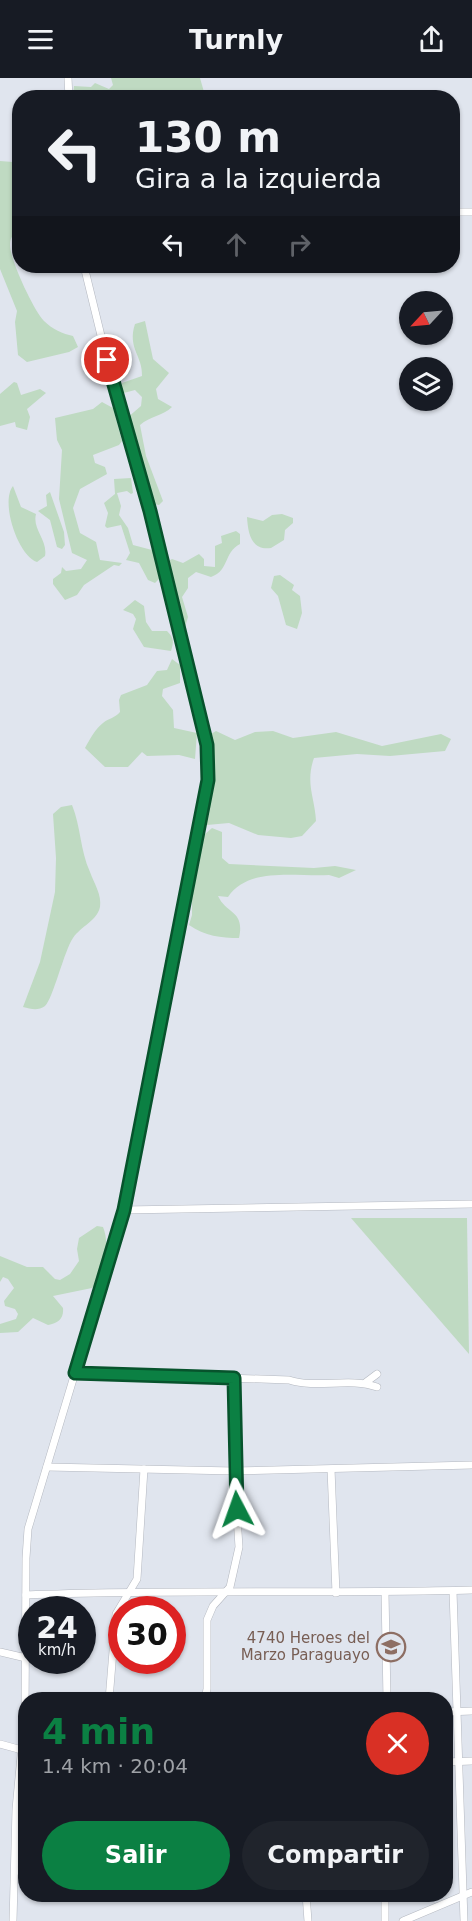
<!DOCTYPE html>
<html lang="es">
<meta charset="utf-8">
<style>
:root{--surface:#171b24;--page:#20242c;--text:#f1f3f6;--muted:#9ea1a6;--accent:#0b8043}
body{margin:0;font-family:"DejaVu Sans",sans-serif;background:var(--page);color:var(--text);height:100vh;display:flex;flex-direction:column;font-size:22px;white-space:nowrap}
*{box-sizing:border-box;margin:0}
p{font-size:20px;color:var(--muted)}
.icon{flex:none;width:33px;height:33px;fill:none;stroke:currentColor;stroke-width:2;stroke-linecap:round;stroke-linejoin:round}
.map{position:relative;flex:1;overflow:hidden}
.sheet{position:absolute;left:18px;top:1614px;width:435px;height:210px;display:flex;flex-direction:column;background:var(--surface);border-radius:24px;box-shadow:0 2px 4px #0004}
.sheet>*{flex:none}
.top-card{position:absolute;left:12px;top:12px;width:448px;height:183px;border-radius:24px;box-shadow:0 2px 4px #0004;background:#171b24;color:var(--text);overflow:hidden}
.needle{width:39px;rotate:244deg}
.controls{position:absolute;left:399px;top:213px;display:grid;gap:12px}
.controls a{display:grid;place-items:center;width:54px;height:54px;border-radius:50%;background:var(--surface);box-shadow:0 2px 4px #0004;font-size:30px}
.speed{position:absolute;left:18px;top:1518px;display:flex;gap:12px;font-size:30px;font-weight:700;text-align:center}
.speed>*{display:grid;place-content:center;width:78px;height:78px;border-radius:50%;background:var(--surface);box-shadow:0 2px 4px #0004;line-height:1}
.speed small{font-size:15px;font-weight:400}
.speed .limit{border:9px solid #d22;background:#fff;color:#111}
.pin{position:absolute;display:grid;place-items:center;width:51px;height:51px;color:#fff;margin:-26px;border:3px solid #fff;border-radius:50%;box-shadow:0 2px 6px #0007}
.me{position:absolute;width:66px;margin:-33px;rotate:356deg;stroke-linejoin:round;filter:drop-shadow(0 0 4px #0008)}
.turn{display:flex;align-items:center;gap:21px;height:126px;padding:0 24px;font-size:27px}
.turn .icon{width:78px;height:78px;stroke-width:2.5}
.turn b{display:block;font-size:42px;line-height:51px}
.lanes{display:flex;align-items:center;height:57px;padding:0 24px;background:#0003;justify-content:center;gap:30px;direction:ltr}
.lanes .off{opacity:.35}
.round{display:grid;place-items:center;flex:none;width:63px;height:63px;border-radius:32px;background:var(--page)}
.summary{display:flex;align-items:center;justify-content:space-between;height:102px;padding:0 24px}
h1{font-size:36px;font-weight:700;line-height:45px;color:var(--accent)}
.button{display:flex;gap:12px;margin-top:auto;padding:12px 24px}
.button a{flex:1;height:69px;border-radius:36px;background:var(--accent);color:#fff;font-size:24px;font-weight:700;line-height:69px;text-align:center}
.button a+a{background:var(--page);color:var(--text)}
header{display:flex;justify-content:space-between;align-items:center;height:78px;padding:0 24px;background:var(--surface);font-size:27px;font-weight:700}
.map>svg:first-child{display:block}
.green{fill:#bfdac2}
.lines{fill:none;stroke-linecap:round;stroke-linejoin:round}
.minor-casing{stroke:#b4b8c0;stroke-width:8}
.minor{stroke:#fff;stroke-width:7}
.route-casing{stroke:#07532c;stroke-width:15}
.route{stroke:#0b8043;stroke-width:10}
.labels{text-anchor:middle;dominant-baseline:central;stroke-width:5;stroke-linejoin:round;paint-order:stroke}
.education-label{font-size:15px;fill:#785e54;stroke:#e0e5ee;text-anchor:end}
</style>
<header><svg class="icon" aria-label="menu" viewBox="0 0 24 24"><path d="M4 6h16M4 12h16M4 18h16"/></svg>Turnly<svg class="icon" aria-label="share" viewBox="0 0 24 24"><path d="M12 15V3M7 8l5-5 5 5M5 13v7h14v-7"/></svg></header>
<div class="map">
<svg width="472" height="1843" viewBox="0 0 472 1843">
<rect width="100%" height="100%" fill="#e0e5ee"/>
<g class="green">
<path d="M111,0H200L204,14L202,20L73,19L74,8L91,9L95,5L109,11L113,7Z"/>
<path d="M19,80V151C15,155 10,159 10,166C9,180 34,233 44,243C52,251 63,256 73,258L78,269L69,274L27,284L18,277L15,244L17,233L0,191V83L13,84Z"/>
<path d="M145,243L153,281L169,295L156,311L158,321L172,329C163,338 150,338 140,347L146,378L163,423L159,427L153,426L143,400L127,340L141,328L142,319L135,312L120,316L122,305L142,298C143,278 127,270 135,246Z"/>
<path d="M14,304L17,305L21,317L40,311L46,315L27,331L30,339L27,352L16,349L15,344L0,348V316Z"/>
<path d="M102,324L113,330L122,363L119,367L93,377L95,385L105,389L107,396L80,411L73,430L80,455L96,464L100,482L122,485L119,488L114,487L84,507L77,517L65,522L53,506V501L61,495L62,489L66,493L81,491L87,482L72,475L59,421L62,372L57,362L55,340L93,331Z"/>
<path d="M131,400L133,415L131,416L127,413L117,415L121,428L119,437L128,450L133,467L152,472L158,487L159,501L155,505L148,502L139,485L126,482L130,475L121,447L107,450L105,448L108,435L104,425L115,416L114,401Z"/>
<path d="M13,408L21,429L36,436C32,451 48,462 45,478L37,484C18,478 0,424 13,408Z"/>
<path d="M50,414L64,454L65,467L62,471L57,469L50,442L38,433L47,428L46,417Z"/>
<path d="M282,436L293,440V445L285,452L284,462L271,470C251,473 248,455 247,439L263,443L272,437Z"/>
<path d="M236,453L240,456V466C223,475 230,492 211,499L196,494L188,500V510L182,519L188,539L184,553L167,484L172,481L183,485L199,476L204,481V488L215,489V468L222,465L221,458Z"/>
<path d="M280,497L294,507L292,512L300,518L302,535L297,551L286,547L278,518L271,510L274,498Z"/>
<path d="M135,522L144,528L146,544L152,553H167C174,560 174,564 171,573L144,569L133,551L136,541L133,536L123,532Z"/>
<path d="M172,581L180,587V605L163,611L162,618L173,632L174,650L197,655L195,681L179,677L147,678L142,674L128,689H105L85,670C90,661 95,651 103,645C109,640 115,640 120,634L119,622L121,617L147,607L157,593L167,592Z"/>
<path d="M216,653L235,662L255,654L273,653L293,660L336,654L382,668L441,656L451,661L445,673L390,678L357,676L314,680C305,705 315,720 316,743L302,758L291,760L258,757L229,745L207,747L204,742L206,726L215,702L211,656Z"/>
<path d="M72,727C81,749 80,772 90,794C94,805 102,817 100,829C97,843 81,848 73,860C64,873 53,921 45,928C38,933 31,931 23,929L40,884L55,814L56,780L53,736L61,729Z"/>
<path d="M212,750L222,754V780L229,786L314,790L335,788L356,792L339,800L329,797C296,799 249,788 228,819L218,818C227,837 245,832 239,860C221,860 205,858 189,847L192,837V812L204,757Z"/>
<path d="M351,1140H467L469,1276Z"/>
<path d="M97,1148L103,1149C110,1165 106,1198 92,1210L53,1218L63,1230C64,1241 58,1245 48,1247L33,1240L18,1254L0,1255V1246L16,1241L18,1236L15,1231L5,1228L4,1223L14,1210L8,1201L3,1199L0,1204V1178L27,1189H43L55,1201L60,1202L70,1196L79,1183L77,1171L79,1160Z"/>
</g>
<g class="lines">
<g class="minor-casing">
<g id="minor">
<path d="M68,0L69,20"/>
<path d="M453,134H472"/>
<path d="M124,1132L472,1126"/>
<path d="M75,1295L289,1302C318,1311 349,1299 377,1309"/>
<path d="M365,1305L377,1296"/>
<path d="M47,1389L234,1393L472,1387"/>
<path d="M331,1391L336,1515"/>
<path d="M453,1513L464,1843"/>
<path d="M385,1514L387,1622"/>
<path d="M26,1517C174,1511 323,1516 472,1512"/>
<path d="M0,1574L26,1580"/>
<path d="M109,1622L116,1536L137,1501L144,1391"/>
<path d="M205,1622L207,1611V1542L213,1528L230,1509L239,1469L234,1393V1300"/>
<path d="M446,1634L472,1633"/>
<path d="M0,1666L22,1672"/>
<path d="M446,1684L472,1683"/>
<path d="M15,1793H26"/>
<path d="M306,1816L308,1843"/>
<path d="M385,1816V1843"/>
<path d="M13,1843L16,1731L25,1636L26,1480L28,1451L124,1132L208,702L207,667L150,433L117,323L84,188"/>
<path d="M403,1843L472,1814"/>
</g>
</g>
<use href="#minor" class="minor"/>
</g>
<g class="lines">
<g class="route-casing">
<path id="route" d="M107,282L150,433L207,667L208,702L124,1132L75,1295L234,1300L237,1431"/>
</g>
<use href="#route" class="route"/>
</g>
<defs>
<g id="school-ring" transform="scale(1.5)"><circle r="9.5" fill="#e0e5ee" stroke="#8d6e63" stroke-width="1.5"/><path d="M0-5L7-2L0 1L-7-2ZM-4 1L0 2.5L4 1V4Q0 6-4 4Z" fill="#8d6e63"/></g>
</defs>
<g fill-rule="evenodd">
<use href="#school-ring" x="391" y="1569"/>
</g>
<g class="labels">
<g class="education-label">
<text x="370" y="1560">4740 Heroes del<tspan x="370" dy="17">Marzo Paraguayo</tspan></text>
</g>
</g>
</svg>
<div class="controls">
<a><svg class="needle" viewBox="-14 -14 28 28"><path d="M0-13l5 13h-10z" fill="#e53935"/><path d="M0 13l5-13h-10z" fill="#9ea1a6"/></svg></a>
<a><svg class="icon" aria-label="layers" viewBox="0 0 24 24"><path d="M12 4l9 5-9 5-9-5zM3 14l9 5 9-5"/></svg></a>
</div>
<div class="speed"><div>24<small>km/h</small></div><div class="limit">30</div></div>
<div class="pin" style="left:107px;top:282px;background:#d93025"><svg class="icon" aria-label="arrive" viewBox="0 0 24 24"><path d="M6 21V4h12l-3 4 3 4H6"/></svg></div>
<svg class="me" style="left:237px;top:1431px" viewBox="-20 -20 40 40"><path d="M0-17L14 15 0 8-14 15z" fill="#0b8043" stroke="#fff" stroke-width="4"/></svg>
<div class="top-card">
<div class="turn"><svg class="icon" aria-label="left" viewBox="0 0 24 24"><path d="M17 20v-9H6M10 6l-5 5 5 5"/></svg><div><b>130 m</b>Gira a la izquierda</div></div>
<div class="lanes"><svg class="icon" aria-label="left" viewBox="0 0 24 24"><path d="M17 20v-9H6M10 6l-5 5 5 5"/></svg><svg class="icon off" aria-label="ahead" viewBox="0 0 24 24"><path d="M12 20V5M6 11l6-6 6 6"/></svg><svg class="icon off" aria-label="right" viewBox="0 0 24 24"><path d="M7 20v-9h11M14 6l5 5-5 5"/></svg></div>
</div>
<section class="sheet">
<div class="summary"><div><h1>4 min</h1><p>1.4 km · 20:04</p></div><a class="round" style="background:#d93025;color:#fff"><svg class="icon" aria-label="close" viewBox="0 0 24 24"><path d="M6 6l12 12M18 6L6 18"/></svg></a></div>
<div class="button"><a>Salir</a><a>Compartir</a></div>
</section>
</div>
